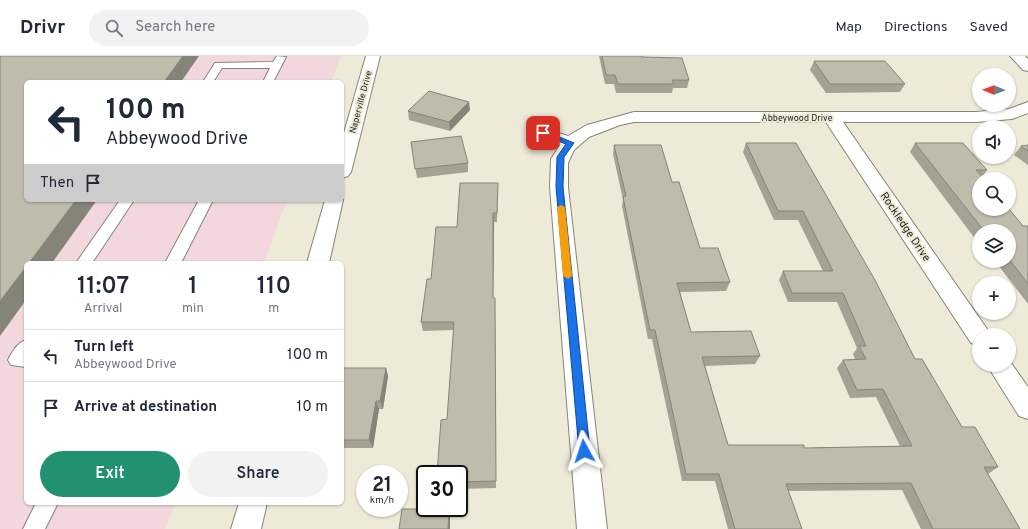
<!DOCTYPE html>
<meta charset="utf-8">
<style>
:root{--surface:#fff;--page:#f2f2f3;--text:#1f2937;--muted:#747a83;--line:#e0e1e3;--accent:#229172}
body{margin:0;font-family:Overpass,sans-serif;background:var(--page);color:var(--text);height:100vh;display:flex;flex-direction:column;font-size:15px;white-space:nowrap}
*{box-sizing:border-box;margin:0}
p{font-size:13px;color:var(--muted)}
.icon{flex:none;width:22px;height:22px;fill:none;stroke:currentColor;stroke-width:2;stroke-linecap:round;stroke-linejoin:round}
.map{position:relative;flex:1;overflow:hidden}
.details{position:absolute;left:24px;top:205px;width:320px;height:244px;display:flex;flex-direction:column;background:var(--surface);border-radius:6px;box-shadow:0 1px 3px #0004}
.details>*{flex:none}
.hud{position:absolute;left:24px;top:24px;width:320px;height:122px;border-radius:6px;box-shadow:0 1px 3px #0004;background:#fff;color:var(--text);overflow:hidden}
.needle{width:26px;rotate:271deg}
.fabs{position:absolute;left:972px;top:12px;display:grid;gap:8px}
.fabs a{display:grid;place-items:center;width:44px;height:44px;border-radius:50%;background:var(--surface);box-shadow:0 1px 3px #0004;font-size:20px}
.speed{position:absolute;left:356px;top:409px;display:flex;gap:8px;font-size:20px;font-weight:700;text-align:center}
.speed>*{display:grid;place-content:center;width:52px;height:52px;border-radius:50%;background:var(--surface);box-shadow:0 1px 3px #0004;line-height:1}
.speed small{font-size:10px;font-weight:400}
.speed .limit{border:2px solid #111;border-radius:6px;background:#fff;color:#111}
.pin{position:absolute;display:grid;place-items:center;width:34px;height:34px;color:#fff;margin:-17px;border-radius:8px;box-shadow:0 2px 6px #0006}
.me{position:absolute;width:44px;margin:-22px;rotate:355deg;stroke-linejoin:round;filter:drop-shadow(0 0 3px #0008)}
.turn{display:flex;align-items:center;gap:14px;height:84px;padding:0 16px;font-size:18px}
.turn .icon{width:52px;height:52px;stroke-width:2.5}
.turn b{display:block;font-size:28px;line-height:34px}
.then{display:flex;align-items:center;height:38px;padding:0 16px;background:#0003;gap:8px;font-size:15px}
.eta{display:flex;justify-content:space-evenly;align-items:center;height:68px;text-align:center}
.eta b{font-size:24px;font-weight:600;line-height:28px}
.cta{display:flex;gap:8px;margin-top:auto;padding:8px 16px}
.cta a{flex:1;height:46px;border-radius:24px;background:var(--accent);color:#fff;font-size:16px;font-weight:600;line-height:46px;text-align:center}
.cta a+a{background:var(--page);color:var(--text)}
ul{padding:0;list-style:none}
li{display:flex;align-items:center;gap:12px;height:52px;padding:0 16px;border-top:1px solid var(--line)}
li div{flex:1}
li b{display:block;font-size:15px}
li em{font-style:normal}
header{display:flex;align-items:center;gap:24px;box-sizing:border-box;height:56px;padding:0 20px;background:var(--surface);border-bottom:1px solid var(--line)}
header strong{font-size:19px}
nav{display:flex;gap:22px;margin-inline-start:auto;font-size:14px}
.search{width:280px;height:36px;background:var(--page);display:flex;align-items:center;gap:10px;box-sizing:border-box;padding:0 14px;border-radius:22px;color:var(--muted);font-size:15px}
.map>svg:first-child{display:block}
.industrial{fill:#f2d8dd}
.lines{fill:none;stroke-linecap:round;stroke-linejoin:round}
.lane-casing{stroke:#878474;stroke-width:2}
.street-casing{stroke:#878474;stroke-width:2}
.secondary-casing{stroke:#878474;stroke-width:2}
.lane{fill:#fff;fill-rule:evenodd}
.street{fill:#fff;fill-rule:evenodd}
.secondary{fill:#fff;fill-rule:evenodd}
.wall{fill:#a3a293}
.shaded-wall{fill:#858478}
.building{fill:#bebcab;stroke:#858478}
.route{fill:#1a73e8;stroke:#114b97}
.slow{fill:#f59e0b}
.labels{text-anchor:middle;dominant-baseline:central;stroke-width:4;stroke-linejoin:round;paint-order:stroke}
.far-street-label{font-size:9px;fill:#27261f;stroke:#edead8}
.street-label{font-size:11px;fill:#27261f;stroke:#edead8}
</style>
<header>
<strong>Drivr</strong>
<div class="search"><svg class="icon" aria-label="search" viewBox="0 0 24 24"><circle cx="10" cy="10" r="6"/><path d="M15 15l6 6"/></svg>Search here</div>
<nav><a>Map</a><a>Directions</a><a>Saved</a></nav>
</header>
<div class="map">
<svg width="1028" height="473" viewBox="0 0 1028 473">
<rect width="100%" height="100%" fill="#edead8"/>
<path class="industrial" d="M0,0H341L331,26H26V144H287L264,207H26V447H175L165,473H0Z"/>
<g class="lines">
<g class="lane-casing">
<g id="lane">
<path d="M277,0L286,1L273,26H263L270,12H222L213,26H203L215,7L273,6Z"/>
<path d="M120,144H134L92,207H76Z"/>
<path d="M199,144H213L181,207H165Z"/>
<path d="M26,284V311L11,309L8,304C12,296 17,287 26,284Z"/>
<path d="M36,447H58L45,473H23Z"/>
</g>
</g>
<g class="street-casing">
<g id="street">
<path d="M1010,0H1025L1028,3V15L1023,14Z"/>
<path d="M1028,46V57L1012,63L976,66H843L987,273L990,279H979V289L971,287L826,66H634L620,69L589,81L574,94L568,107V131L607,473H577L550,131L551,103L560,89L537,81L535,77L537,73L543,72L568,80L587,69L634,56H976L1009,53Z"/>
<path d="M1009,304L1028,331V363L1019,360L987,309H1009Z"/>
</g>
</g>
<g class="secondary-casing">
<g id="secondary">
<path d="M366,0H380L351,116L348,120L342,122V84Z"/>
<path d="M342,142L343,144L329,207H307L325,144H342Z"/>
<path d="M239,447H267L261,473H231Z"/>
</g>
</g>
<use href="#lane" class="lane"/>
<use href="#street" class="street"/>
<use href="#secondary" class="secondary"/>
</g>
<g class="wall">
<path d="M599,0H642V1L689,24L687,32H673L672,37H616L614,28H605Z"/>
<path d="M814,5L905,28L900,36L826,37L810,14Z"/>
<path d="M470,54L450,75L409,64L408,55Z"/>
<path d="M411,86L468,107V116L417,122Z"/>
<path d="M746,87H796L915,303L962,371L998,411L988,418L1020,473H921L902,434L788,435L802,473H728L715,425H682L652,283H648L622,150L623,144L613,98L614,89L672,126L700,192L730,226L726,235L680,236L691,276L760,300L755,308L705,310L728,389L804,392L900,390L876,341L850,342L837,312L843,304L855,303L853,298L857,292L837,246H788L779,224L783,215H823L798,164H774L743,96Z"/>
<path d="M915,87L987,114L982,121L1023,170H1028V248L995,205H1009V175H979V188L910,96Z"/>
<path d="M1028,89V109L1014,99L1021,90Z"/>
<path d="M498,136L497,166H494L493,242L495,251L496,432L459,433V418L447,363L454,274L423,275L421,266L431,223L457,171Z"/>
<path d="M386,312L388,320L383,353H379L373,392H342V317Z"/>
</g>
<g class="shaded-wall">
<path d="M183,0H199L181,26H164Z"/>
<path d="M469,46L470,54L450,75L449,66Z"/>
<path d="M76,144H97L52,207H29Z"/>
<path d="M493,157L494,166L493,251Z"/>
<path d="M26,211V244L0,280V245Z"/>
<path d="M386,312L388,320L383,353L380,345Z"/>
<path d="M376,345L379,353L373,392L369,384Z"/>
<path d="M449,453L450,459V473H448Z"/>
</g>
<g class="building">
<path d="M0,0H183L164,26H26V144H76L29,207H26V211L0,245Z"/>
<path d="M602,0H642V1L682,2L689,24H672L674,28H618L615,19H606Z"/>
<path d="M814,5H885L905,28H830Z"/>
<path d="M429,35L469,46L449,66L408,55Z"/>
<path d="M461,80L468,107L415,113L411,86Z"/>
<path d="M746,87H796L875,224L915,303H922L962,371H975L998,411H984L1020,473H933L911,427L786,428L802,473H735L719,418H686L655,274H650L623,141L626,140L614,89H661L672,126H679L700,192H718L730,226L677,227L691,276L751,275L760,300L702,301L728,389H804V392L912,390L883,333L857,334L843,304L866,303L859,290H866L843,237H792L783,215H833L803,155H778Z"/>
<path d="M915,87H963L987,114H976L984,123H979V153H1009L1023,170H1028V228L1009,203V175H984Z"/>
<path d="M1028,89V95L1021,90Z"/>
<path d="M460,127H498L497,157H493V242H495L496,425L459,426V418H437L441,364L447,363L454,266H421L427,223H431L436,171H457Z"/>
<path d="M343,312H386L380,345H376L369,384H342V317Z"/>
<path d="M402,453H449L448,473H399Z"/>
</g>
<path class="route" d="M540,75H545L574,87L564,101L563,131L590,395L588,399L584,401L580,399L579,395L556,131L557,101L566,88L540,78Z"/>
<path class="slow" d="M561,149L565,151L572,220L568,223L563,220L557,151Z"/>
<g class="labels">
<g class="far-street-label">
<text transform="translate(361 46) rotate(-75)">Naperville Drive</text>
<text x="797" y="62">Abbeywood Drive</text>
</g>
<g class="street-label">
<text transform="translate(905 171) rotate(56)">Rockledge Drive</text>
</g>
</g>
</svg>
<div class="fabs">
<a><svg class="needle" viewBox="-14 -14 28 28"><path d="M0-13l5 13h-10z" fill="#e53935"/><path d="M0 13l5-13h-10z" fill="#747a83"/></svg></a>
<a><svg class="icon" aria-label="sound" viewBox="0 0 24 24"><path d="M4 9h4l5-4v14l-5-4H4zM17 9q2 3 0 6"/></svg></a>
<a><svg class="icon" aria-label="search" viewBox="0 0 24 24"><circle cx="10" cy="10" r="6"/><path d="M15 15l6 6"/></svg></a>
<a><svg class="icon" aria-label="layers" viewBox="0 0 24 24"><path d="M12 4l9 5-9 5-9-5zM3 14l9 5 9-5"/></svg></a>
<a>+</a>
<a>−</a>
</div>
<div class="speed"><div>21<small>km/h</small></div><div class="limit">30</div></div>
<div class="pin" style="left:543px;top:77px;background:#d93025"><svg class="icon" aria-label="arrive" viewBox="0 0 24 24"><path d="M6 21V4h12l-3 4 3 4H6"/></svg></div>
<svg class="me" style="left:584px;top:395px" viewBox="-20 -20 40 40"><path d="M0-17L14 15 0 8-14 15z" fill="#1a73e8" stroke="#fff" stroke-width="4"/></svg>
<div class="hud">
<div class="turn"><svg class="icon" aria-label="left" viewBox="0 0 24 24"><path d="M17 20v-9H6M10 6l-5 5 5 5"/></svg><div><b>100 m</b>Abbeywood Drive</div></div>
<div class="then">Then<svg class="icon" aria-label="arrive" viewBox="0 0 24 24"><path d="M6 21V4h12l-3 4 3 4H6"/></svg></div>
</div>
<section class="details">
<div class="eta">
<div><b>11:07</b><p>Arrival</p></div>
<div><b>1</b><p>min</p></div>
<div><b>110</b><p>m</p></div>
</div>
<ul>
<li><svg class="icon" aria-label="left" viewBox="0 0 24 24"><path d="M17 20v-9H6M10 6l-5 5 5 5"/></svg><div><b>Turn left</b><p>Abbeywood Drive</p></div><em>100 m</em></li>
<li><svg class="icon" aria-label="arrive" viewBox="0 0 24 24"><path d="M6 21V4h12l-3 4 3 4H6"/></svg><div><b>Arrive at destination</b></div><em>10 m</em></li>
</ul>
<div class="cta"><a>Exit</a><a>Share</a></div>
</section>
</div>
